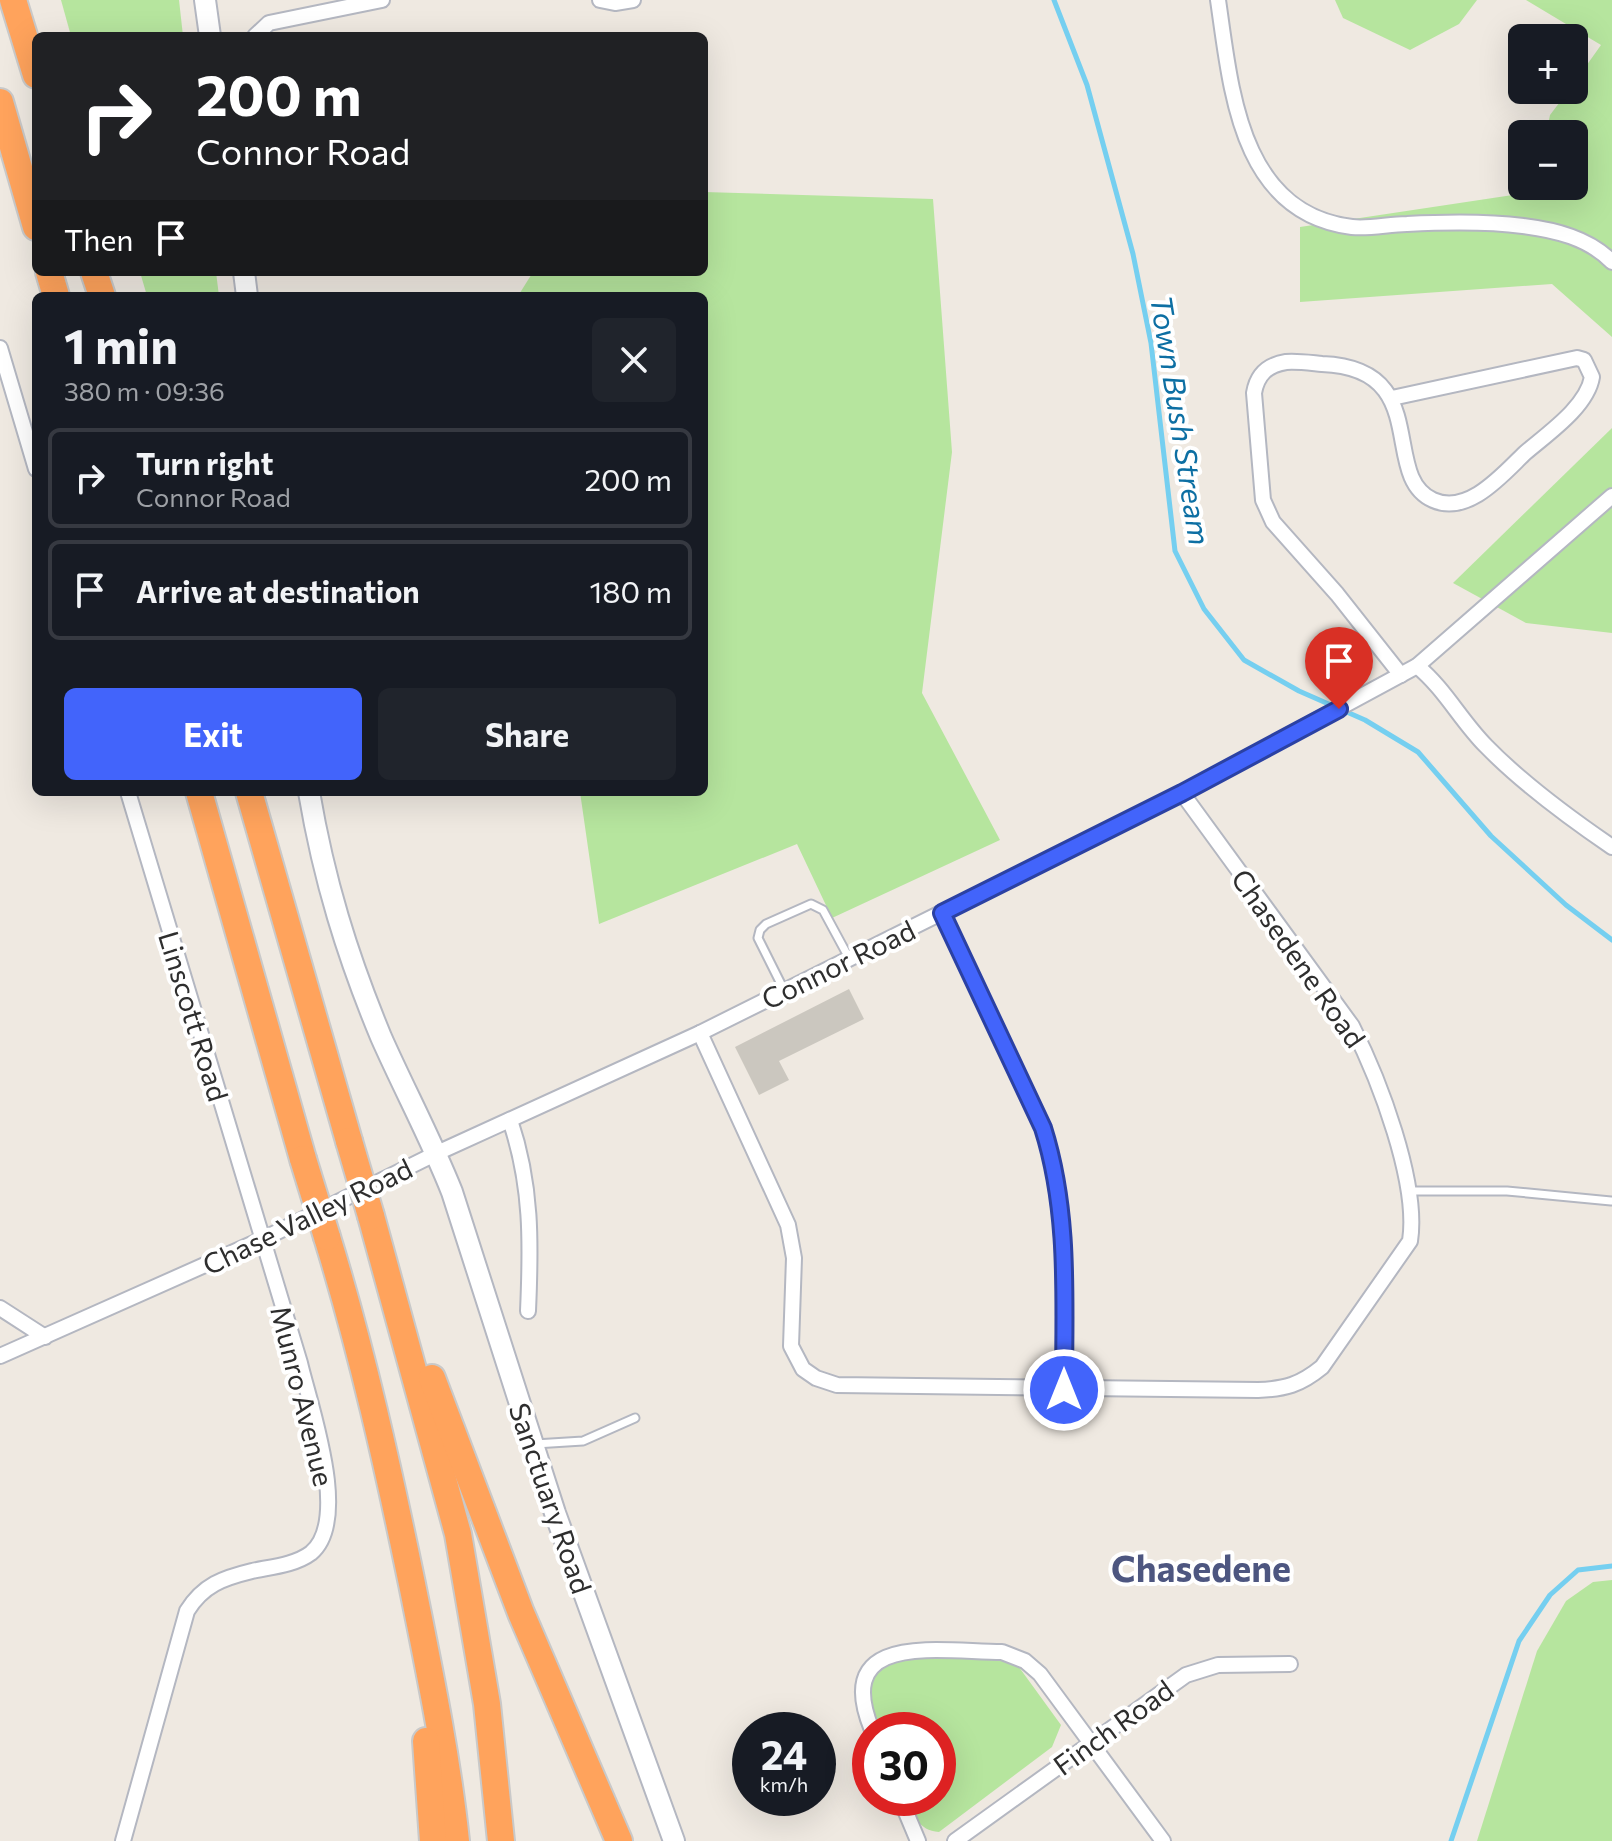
<!DOCTYPE html>
<meta charset="utf-8">
<style>
:root{--surface:#171b24;--page:#20242c;--text:#f1f3f6;--muted:#9ea1a6;--line:#363941;--accent:#4264fb}
body{margin:0;font-family:Commissioner,sans-serif;background:var(--page);color:var(--text);height:100vh;display:flex;flex-direction:column;font-size:30px;white-space:nowrap}
*{box-sizing:border-box;margin:0}
p{font-size:26px;color:var(--muted)}
.icon{flex:none;width:44px;height:44px;fill:none;stroke:currentColor;stroke-width:2;stroke-linecap:round;stroke-linejoin:round}
.map{position:relative;flex:1;overflow:hidden}
.sheet{position:absolute;left:32px;top:292px;width:676px;height:504px;display:flex;flex-direction:column;background:var(--surface);border-radius:12px;box-shadow:0 8px 32px #0002}
.sheet>*{flex:none}
.guide{position:absolute;left:32px;top:32px;width:676px;height:244px;border-radius:12px;box-shadow:0 8px 32px #0002;background:#202124;color:#fff;overflow:hidden}
.tools{position:absolute;left:1508px;top:24px;display:grid;gap:16px}
.tools a{display:grid;place-items:center;width:80px;height:80px;border-radius:12px;background:var(--surface);box-shadow:0 8px 32px #0002;font-size:40px}
.speed{position:absolute;left:732px;top:1712px;display:flex;gap:16px;font-size:40px;font-weight:700;text-align:center}
.speed>*{display:grid;place-content:center;width:104px;height:104px;border-radius:50%;background:var(--surface);box-shadow:0 8px 32px #0002;line-height:1}
.speed small{font-size:20px;font-weight:400}
.speed .limit{border:12px solid #d22;background:#fff;color:#111}
.pin{position:absolute;display:grid;place-items:center;width:68px;height:68px;color:#fff;margin:-82px -34px;border-radius:50% 50% 50% 0;rotate:-45deg;box-shadow:0 0 8px #0007}
.pin .icon{rotate:45deg}
.me{position:absolute;width:88px;margin:-44px;rotate:0deg;stroke-linejoin:round;filter:drop-shadow(0 0 6px #0008)}
.turn{display:flex;align-items:center;gap:28px;height:168px;padding:0 32px;font-size:36px}
.turn .icon{width:104px;height:104px;stroke-width:2.5}
.turn b{display:block;font-size:56px;line-height:68px}
.then{display:flex;align-items:center;height:76px;padding:0 32px;background:#0003;gap:16px;font-size:30px}
.round{display:grid;place-items:center;flex:none;width:84px;height:84px;border-radius:12px;background:var(--page)}
.headline{display:flex;align-items:center;justify-content:space-between;height:136px;padding:0 32px}
h1{font-size:48px;font-weight:700;line-height:60px}
.button{display:flex;gap:16px;margin-top:auto;padding:16px 32px}
.button a{flex:1;height:92px;border-radius:12px;background:var(--accent);color:#fff;font-size:32px;font-weight:700;line-height:92px;text-align:center}
.button a+a{background:var(--page);color:var(--text)}
ul{padding:0;list-style:none}
li{display:flex;align-items:center;gap:24px;height:100px;margin:0 16px 12px;padding:0 16px;border:4px solid var(--line);border-radius:12px}
li div{flex:1}
li b{display:block;font-size:30px}
li em{font-style:normal}
.map>svg:first-child{display:block}
.green{fill:#b6e59e}
.lines{fill:none;stroke-linecap:round;stroke-linejoin:round}
.stream{stroke:#75cff0;stroke-width:5}
.building{fill:#cbc7bf}
.lane-casing{stroke:#b4b7c1;stroke-width:11}
.street-casing{stroke:#b4b7c1;stroke-width:18}
.secondary-casing{stroke:#b4b7c1;stroke-width:24}
.highway-casing{stroke:#c9c9c9;stroke-width:30}
.lane{stroke:#fff;stroke-width:7}
.street{stroke:#fff;stroke-width:14}
.secondary{stroke:#fff;stroke-width:20}
.highway{stroke:#ffa35c;stroke-width:26}
.highway-bridge-casing{stroke:#c9c9c9;stroke-width:30;stroke-linecap:butt}
.highway-bridge{stroke:#ffa35c;stroke-width:26}
.route-casing{stroke:#2b41a3;stroke-width:20}
.route{stroke:#4264fb;stroke-width:14}
.labels{text-anchor:middle;dominant-baseline:central;stroke-width:8;stroke-linejoin:round;paint-order:stroke}
.street-label{font-size:28px;fill:#2e2e2e;stroke:#fff}
.water-label{font-size:30px;font-style:italic;fill:#0d6fa3;stroke:#fff}
.district-label{font-size:36px;font-weight:bold;fill:#4d5680;stroke:#fff}
</style>
<div class="map">
<svg width="1612" height="1841" viewBox="0 0 1612 1841">
<rect width="100%" height="100%" fill="#efe9e1"/>
<g class="green">
<path d="M61,0H179L183,36H71Z"/>
<path d="M1335,0H1477L1459,24L1410,50L1343,18Z"/>
<path d="M1526,0H1612V337L1552,284L1300,302V227L1533,192L1535,186H1574V134H1546L1550,115L1569,90H1574V83L1601,45Z"/>
<path d="M704,192L933,199L952,452L922,693L1000,840L832,918L797,844L599,924L580,792H704V296H518L533,272H704Z"/>
<path d="M140,272H216L219,296H147Z"/>
<path d="M1612,428V633L1526,623L1453,583Z"/>
<path d="M1612,1580V1841H1477L1537,1651L1566,1601L1593,1582Z"/>
<path d="M891,1657L995,1658L1016,1663L1061,1725L1052,1747L939,1832C918,1830 914,1816 907,1798H938V1730H880L864,1685Z"/>
</g>
<g class="lines">
<g class="stream">
<path d="M1054,0L1087,85L1133,254L1151,343L1175,551L1204,609L1244,660L1299,691L1365,720L1418,752L1491,836L1566,905L1612,940"/>
<path d="M1451,1841L1519,1641L1550,1595L1578,1570L1612,1566"/>
</g>
</g>
<path class="building" d="M849,989L864,1019L779,1061L789,1080L759,1095L735,1047Z"/>
<g class="lines">
<g class="lane-casing">
<g id="lane">
<path d="M784,990L758,938L760,930L766,924L811,904L823,910L849,958"/>
<path d="M1410,1191H1507L1611,1201"/>
<path d="M535,1444L583,1441L635,1418"/>
</g>
</g>
<g class="street-casing">
<g id="street">
<path d="M600,0L615,3L633,0"/>
<path d="M1218,0C1231,88 1239,213 1352,227C1370,229 1389,224 1407,224C1445,222 1485,221 1523,226C1555,230 1589,238 1612,262"/>
<path d="M255,36L269,23L382,0"/>
<path d="M0,348L36,469"/>
<path d="M1392,398L1577,358L1584,360L1592,377C1587,407 1547,434 1525,453C1503,474 1468,516 1433,500C1379,476 1434,368 1322,364C1311,363 1297,361 1286,362C1267,365 1257,375 1254,393L1263,500L1273,522L1337,594L1401,675"/>
<path d="M1417,666C1445,689 1461,721 1486,746C1523,784 1568,817 1612,847"/>
<path d="M942,913L1043,1128C1069,1213 1064,1302 1064,1390"/>
<path d="M700,1033L788,1225L794,1258L791,1346L803,1369L816,1378L837,1385L1258,1390C1285,1389 1300,1385 1322,1367L1410,1241C1419,1183 1379,1079 1352,1026L1182,793"/>
<path d="M510,1120C532,1185 531,1243 528,1311"/>
<path d="M0,1308L45,1337"/>
<path d="M0,1356L261,1240L437,1153L700,1033L1182,793L1417,666L1612,496"/>
<path d="M872,1730C831,1630 940,1652 1002,1652L1025,1661L1040,1674L1163,1841"/>
<path d="M900,1798L918,1841"/>
<path d="M123,1841L187,1611C203,1585 223,1578 252,1571C271,1567 295,1565 311,1553C351,1520 310,1406 300,1363L128,792"/>
<path d="M955,1841L1186,1675L1218,1665L1290,1664"/>
</g>
</g>
<g class="secondary-casing">
<g id="secondary">
<path d="M205,0L210,36"/>
<path d="M244,272L247,296"/>
<path d="M309,792C324,880 347,955 381,1037C404,1089 431,1139 452,1192L555,1513L674,1841"/>
</g>
</g>
<g class="highway-casing">
<g id="highway">
<path d="M13,0L36,75"/>
<path d="M0,102L36,227"/>
<path d="M49,272L56,296"/>
<path d="M94,272L102,296"/>
<path d="M199,792L303,1159"/>
<path d="M249,792L349,1141"/>
<path d="M371,1216L458,1534L487,1704L501,1841"/>
<path d="M327,1237C362,1351 388,1467 412,1584C429,1669 447,1755 456,1841"/>
<path d="M432,1378L521,1613L619,1841"/>
<path d="M426,1741L433,1841"/>
</g>
</g>
<use href="#lane" class="lane"/>
<use href="#street" class="street"/>
<use href="#secondary" class="secondary"/>
<use href="#highway" class="highway"/>
<g class="highway-bridge-casing">
<g id="highway-bridge">
<path d="M349,1141L371,1216"/>
<path d="M303,1159L327,1237"/>
</g>
</g>
<use href="#highway-bridge" class="highway-bridge"/>
</g>
<g class="lines">
<g class="route-casing">
<path id="route" d="M1064,1390C1064,1302 1070,1213 1043,1128L942,913L1182,793L1339,709"/>
</g>
<use href="#route" class="route"/>
</g>
<g class="labels">
<g class="street-label">
<text transform="translate(1299 958) rotate(55)">Chasedene Road</text>
<text transform="translate(838 964) rotate(-26)">Connor Road</text>
<text transform="translate(194 1016) rotate(73)">Linscott Road</text>
<text transform="translate(307 1216) rotate(-26)">Chase Valley Road</text>
<text transform="translate(303 1396) rotate(76)">Munro Avenue</text>
<text transform="translate(551 1498) rotate(71)">Sanctuary Road</text>
<text transform="translate(1113 1727) rotate(-36)">Finch Road</text>
</g>
<g class="water-label">
<text transform="translate(1182 420) rotate(81)">Town Bush Stream</text>
</g>
<g class="district-label">
<text x="1201" y="1567">Chasedene</text>
</g>
</g>
</svg>
<div class="tools">
<a>+</a>
<a>−</a>
</div>
<div class="speed"><div>24<small>km/h</small></div><div class="limit">30</div></div>
<div class="pin" style="left:1339px;top:709px;background:#d93025"><svg class="icon" aria-label="arrive" viewBox="0 0 24 24"><path d="M6 21V4h12l-3 4 3 4H6"/></svg></div>
<svg class="me" style="left:1064px;top:1390px" viewBox="-20 -20 40 40"><circle r="17" fill="#4264fb" stroke="#fff" stroke-width="3"/><path d="M0-11L8 9 0 5-8 9z" fill="#fff"/></svg>
<div class="guide">
<div class="turn"><svg class="icon" aria-label="right" viewBox="0 0 24 24"><path d="M7 20v-9h11M14 6l5 5-5 5"/></svg><div><b>200 m</b>Connor Road</div></div>
<div class="then">Then<svg class="icon" aria-label="arrive" viewBox="0 0 24 24"><path d="M6 21V4h12l-3 4 3 4H6"/></svg></div>
</div>
<section class="sheet">
<div class="headline"><div><h1>1 min</h1><p>380 m · 09:36</p></div><a class="round"><svg class="icon" aria-label="close" viewBox="0 0 24 24"><path d="M6 6l12 12M18 6L6 18"/></svg></a></div>
<ul>
<li><svg class="icon" aria-label="right" viewBox="0 0 24 24"><path d="M7 20v-9h11M14 6l5 5-5 5"/></svg><div><b>Turn right</b><p>Connor Road</p></div><em>200 m</em></li>
<li><svg class="icon" aria-label="arrive" viewBox="0 0 24 24"><path d="M6 21V4h12l-3 4 3 4H6"/></svg><div><b>Arrive at destination</b></div><em>180 m</em></li>
</ul>
<div class="button"><a>Exit</a><a>Share</a></div>
</section>
</div>
